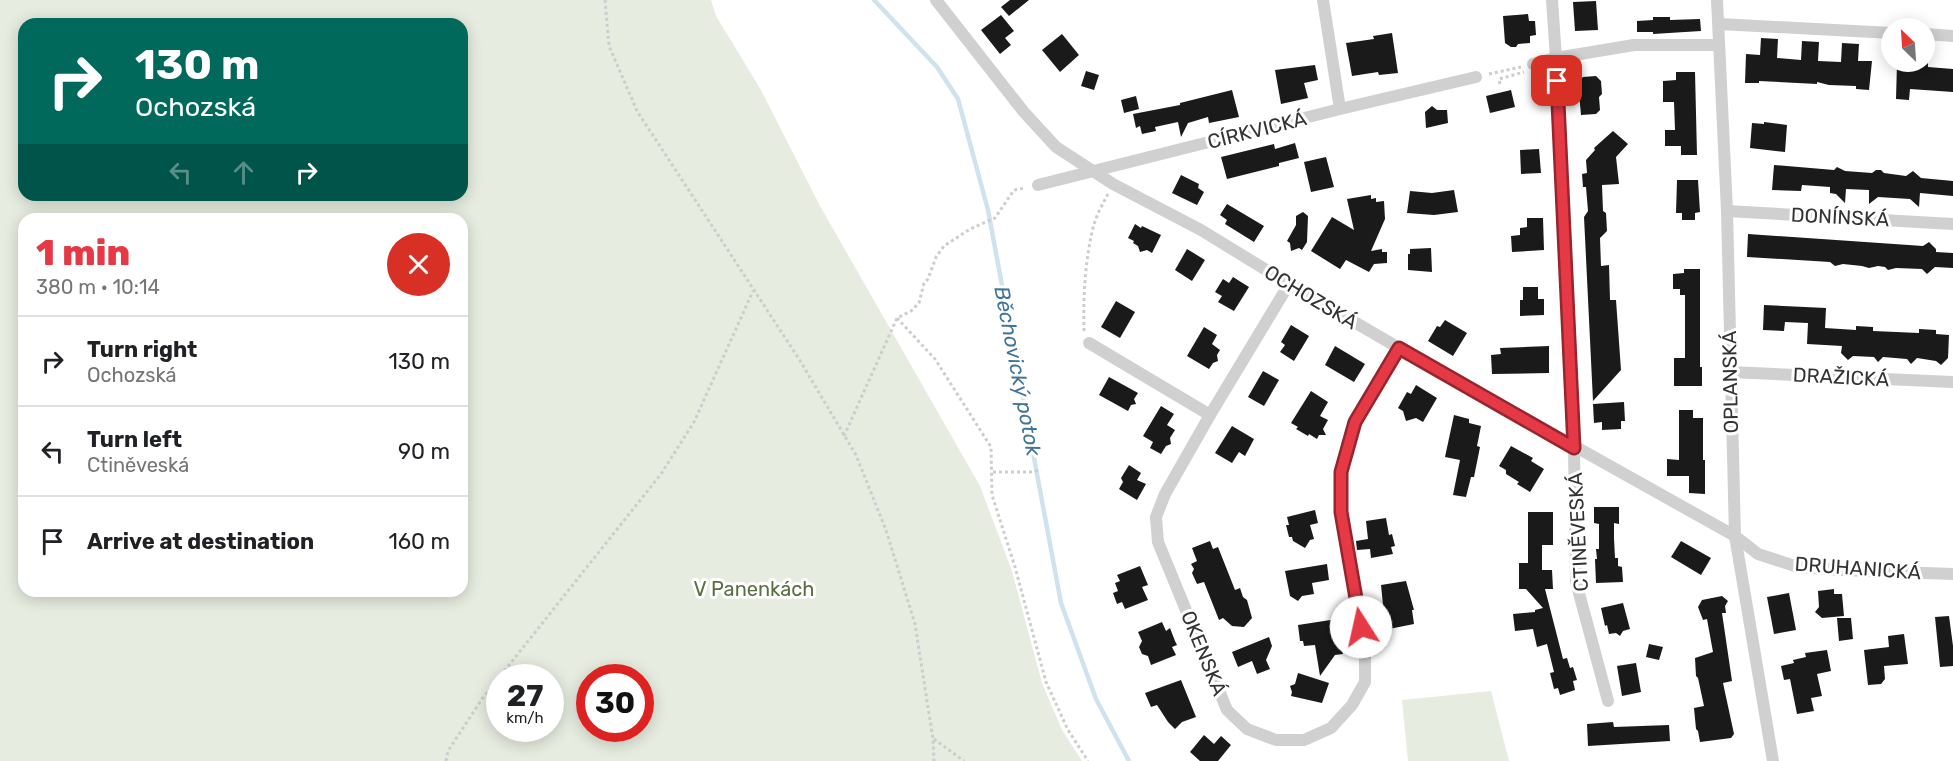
<!DOCTYPE html>
<meta charset="utf-8">
<style>
:root{--surface:#fff;--page:#f2f2f2;--text:#202124;--muted:#757577;--line:#e0e0e0;--accent:#e63946}
body{margin:0;font-family:Rubik,sans-serif;background:var(--page);color:var(--text);height:100vh;display:flex;flex-direction:column;font-size:22px;white-space:nowrap}
*{box-sizing:border-box;margin:0}
p{font-size:20px;color:var(--muted)}
.icon{flex:none;width:33px;height:33px;fill:none;stroke:currentColor;stroke-width:2;stroke-linecap:round;stroke-linejoin:round}
.map{position:relative;flex:1;overflow:hidden}
.side{position:absolute;left:18px;top:213px;width:450px;height:384px;display:flex;flex-direction:column;background:var(--surface);border-radius:18px;box-shadow:0 3px 15px #0003}
.side>*{flex:none}
.hud{position:absolute;left:18px;top:18px;width:450px;height:183px;border-radius:18px;box-shadow:0 3px 15px #0003;background:#00695c;color:#fff;overflow:hidden}
.needle{width:39px;rotate:335deg}
.tools{position:absolute;left:1881px;top:18px;display:grid;gap:12px}
.tools a{display:grid;place-items:center;width:54px;height:54px;border-radius:50%;background:var(--surface);box-shadow:0 3px 15px #0003;font-size:30px}
.speed{position:absolute;left:486px;top:664px;display:flex;gap:12px;font-size:30px;font-weight:700;text-align:center}
.speed>*{display:grid;place-content:center;width:78px;height:78px;border-radius:50%;background:var(--surface);box-shadow:0 3px 15px #0003;line-height:1}
.speed small{font-size:15px;font-weight:400}
.speed .limit{border:9px solid #d22;background:#fff;color:#111}
.pin{position:absolute;display:grid;place-items:center;width:51px;height:51px;color:#fff;margin:-26px;border-radius:12px;box-shadow:0 3px 9px #0006}
.me{position:absolute;width:66px;margin:-33px;rotate:350deg;stroke-linejoin:round;filter:drop-shadow(0 0 4px #0008)}
.turn{display:flex;align-items:center;gap:21px;height:126px;padding:0 18px;font-size:27px}
.turn .icon{width:78px;height:78px;stroke-width:2.5}
.turn b{display:block;font-size:42px;line-height:51px}
.lanes{display:flex;align-items:center;height:57px;padding:0 18px;background:#0003;justify-content:center;gap:30px;direction:ltr}
.lanes .off{opacity:.35}
.round{display:grid;place-items:center;flex:none;width:63px;height:63px;border-radius:32px;background:var(--page)}
.overview{display:flex;align-items:center;justify-content:space-between;height:102px;padding:0 18px}
h1{font-size:36px;font-weight:800;line-height:45px;color:var(--accent)}
ul{padding:0;list-style:none}
li{display:flex;align-items:center;gap:18px;height:90px;padding:0 18px;border-top:2px solid var(--line)}
li div{flex:1}
li b{display:block;font-size:22px}
li em{font-style:normal}
.map>svg:first-child{display:block}
.green{fill:#e6ecdf;fill-rule:evenodd}
.lines{fill:none;stroke-linecap:round;stroke-linejoin:round}
.stream{stroke:#cfe2ee;stroke-width:4.5}
.building{fill:#1a1a1a}
.path{stroke:#cdcdcd;stroke-width:3;stroke-dasharray:3 3;stroke-linecap:butt}
.street{stroke:#d0d0d0;stroke-width:12}
.route-casing{stroke:#96252e;stroke-width:15}
.route{stroke:#e63946;stroke-width:10}
.labels{text-anchor:middle;dominant-baseline:central;stroke-width:6;stroke-linejoin:round;paint-order:stroke}
.street-label{font-size:20px;fill:#333;stroke:#fff}
.park-label{font-size:20px;fill:#56703f;stroke:#fff}
.water-label{font-size:21px;font-style:italic;fill:#3f7597;stroke:#fff}
</style>
<div class="map">
<svg width="1953" height="761" viewBox="0 0 1953 761">
<rect width="100%" height="100%" fill="#fff"/>
<g class="green">
<path d="M0,0H711L716,16L761,90L820,206L980,486L1012,571L1042,683L1062,730L1082,761H0ZM24,24H462V195H24ZM24,219H462V591H24ZM500,678H550V729H500ZM590,678H640V729H590Z"/>
<path d="M1491,691L1509,761H1408L1402,700Z"/>
</g>
<g class="lines">
<path class="stream" d="M874,0L937,67L958,99L988,210L1061,603L1096,699L1129,761"/>
</g>
<g class="building">
<path d="M1010,0H1029L1009,16L1001,7Z"/>
<path d="M1596,1L1598,30L1575,31L1573,2Z"/>
<path d="M1528,14L1529,21H1535L1536,35L1530,36V43L1518,44L1516,47H1511L1505,43L1503,16Z"/>
<path d="M1001,15L1014,31L1005,38L1011,45L1000,54L981,30Z"/>
<path d="M1653,17H1670V20L1700,19L1701,31L1653,34V32H1637V21L1653,20Z"/>
<path d="M1392,33L1398,73L1379,75L1378,72L1352,76L1346,43L1374,39L1373,36Z"/>
<path d="M1062,34L1079,55L1060,72L1042,50Z"/>
<path d="M1761,38L1778,39L1777,58L1801,60L1802,41L1819,42L1818,61L1841,62L1842,43L1859,44L1858,61H1872L1869,90L1856,89V86L1829,85L1817,82V84L1759,81V83H1745L1746,54L1760,55Z"/>
<path d="M1911,62H1928V67L1953,69V92L1910,89L1909,100L1896,99L1897,63L1911,64Z"/>
<path d="M1315,65L1318,80L1304,83L1308,98L1281,104L1275,70Z"/>
<path d="M1086,71L1099,75L1094,90L1081,86Z"/>
<path d="M1676,72H1695L1697,155H1681V146H1665V130H1675L1674,102H1663V81L1676,80Z"/>
<path d="M1596,76L1601,81L1602,94L1599,97L1600,110L1596,114L1581,115L1578,82L1583,77Z"/>
<path d="M1232,90L1239,117L1209,123L1208,117L1188,123L1181,137L1178,122L1155,127L1156,131L1142,134L1140,126L1136,128L1133,114L1180,105V103Z"/>
<path d="M1511,90L1515,107L1490,113L1486,96Z"/>
<path d="M1136,96L1139,109L1124,113L1121,100Z"/>
<path d="M1432,106L1437,110H1447L1448,123L1426,128L1425,112Z"/>
<path d="M1764,122L1787,125L1785,152L1750,148L1752,123L1764,124Z"/>
<path d="M1613,131L1628,144L1616,157L1619,184L1602,185L1603,211L1606,213L1607,231L1600,238L1601,266L1609,265L1610,300H1616L1621,370L1593,401L1584,217L1588,211L1586,187H1583L1582,174L1587,173L1586,160L1595,150L1594,148Z"/>
<path d="M1295,143L1299,158L1279,163V166L1227,179L1221,157L1274,144L1275,149Z"/>
<path d="M1539,149L1541,173L1521,174L1520,150Z"/>
<path d="M1326,157L1334,187L1311,192L1304,162Z"/>
<path d="M1774,165L1834,170L1837,167L1845,171L1872,173L1876,170H1881L1884,173L1906,176L1913,171L1921,178L1953,181V196L1920,193L1919,207L1910,199L1878,197L1869,204V190L1846,189L1845,203L1836,194L1830,193V187L1802,185L1801,191L1772,190Z"/>
<path d="M1181,175L1199,184L1198,188L1204,192L1197,205L1172,193Z"/>
<path d="M1677,180H1698L1700,212L1695,213V220H1682V213H1676Z"/>
<path d="M1454,190L1458,212L1434,215L1407,213L1410,191L1432,193Z"/>
<path d="M1371,195V199L1376,198V202L1384,201L1385,219L1371,251L1382,249V252H1387V263L1374,264L1369,272L1346,260L1340,269L1311,251L1332,217L1354,230L1347,199Z"/>
<path d="M1227,204L1264,226L1254,242L1225,224L1227,220L1220,215Z"/>
<path d="M1303,212L1308,216L1307,242L1302,250L1299,248L1291,251L1290,243L1287,241L1296,225V216Z"/>
<path d="M1527,218H1543L1544,250L1512,252L1511,236L1520,235V228L1527,227Z"/>
<path d="M1135,224L1141,228L1142,226L1161,235L1152,253L1147,250L1140,252L1138,246L1133,243L1134,241L1128,238Z"/>
<path d="M1748,234L1923,246L1929,242L1936,249V252L1953,253V268L1935,267L1927,274L1922,269L1896,268L1888,270L1885,267L1878,266L1869,268L1862,266L1843,264L1835,266L1830,262L1747,257Z"/>
<path d="M1431,248L1432,272L1408,270V254H1410V249Z"/>
<path d="M1187,249L1205,260L1192,281L1175,270Z"/>
<path d="M1684,269H1700V367H1702V386H1674V358H1685V295H1680V289H1673V274L1684,273Z"/>
<path d="M1233,277L1249,287L1234,311L1218,302L1222,296L1215,292L1223,279L1229,283Z"/>
<path d="M1523,287H1538V299H1544V315L1520,316V300H1523Z"/>
<path d="M1116,301L1135,312L1120,338L1101,327Z"/>
<path d="M1764,305L1826,308L1825,328L1856,330V326L1873,327V331L1919,333V329L1936,330V334L1949,335L1948,358L1941,365L1936,361L1917,358L1911,364L1907,359L1883,357L1878,362L1874,357L1853,356L1848,360L1841,353L1842,346L1807,344L1808,323L1785,322L1784,331L1763,330Z"/>
<path d="M1445,320L1467,333L1453,356L1428,341L1437,326L1440,327Z"/>
<path d="M1291,325L1309,336L1294,361L1280,352L1285,345L1281,342Z"/>
<path d="M1204,327L1217,335L1212,344L1220,350L1217,355L1218,361L1213,363L1209,369L1187,356Z"/>
<path d="M1335,346L1365,364L1354,382L1325,365Z"/>
<path d="M1549,346V373L1492,374L1491,355L1501,354L1500,348Z"/>
<path d="M1263,371L1279,380L1264,406L1248,397Z"/>
<path d="M1109,377L1138,393L1134,399L1136,404L1131,405L1128,411L1099,395Z"/>
<path d="M1416,385L1437,398L1423,422L1416,418L1406,421L1403,411L1398,408L1407,392L1411,394Z"/>
<path d="M1311,391L1328,402L1320,416L1328,420L1323,429L1326,435H1319L1317,439L1309,434L1308,436L1296,429L1298,427L1291,423Z"/>
<path d="M1624,402L1625,421H1621V429L1602,430V422L1594,423L1593,404Z"/>
<path d="M1161,406L1174,414L1167,425L1175,430L1170,438L1171,444L1166,446L1161,454L1150,448L1153,442L1143,436Z"/>
<path d="M1679,410H1693V418H1703V460H1705V494L1689,493V476H1667V459L1679,460Z"/>
<path d="M1454,415L1469,419V423L1481,426L1477,446L1480,447L1474,477H1471L1466,497L1453,495L1460,460L1445,457Z"/>
<path d="M1232,426L1254,439L1245,456L1239,452L1232,463L1215,453Z"/>
<path d="M1511,446L1533,458L1531,461L1544,469L1530,492L1517,484L1519,482L1506,474V470L1499,466Z"/>
<path d="M1129,465L1141,473L1137,480L1146,484L1137,500L1119,489L1123,482L1121,478Z"/>
<path d="M1594,507H1619V524L1614,523V538L1615,558H1618V566L1622,567L1623,582L1596,583L1595,559H1597L1596,549H1599V524L1594,523Z"/>
<path d="M1315,510L1318,523L1310,525L1314,539L1310,540L1305,548L1293,541L1292,537H1289L1286,525H1289L1287,517Z"/>
<path d="M1528,512H1553V545H1542V570H1552L1553,589H1545L1563,659L1567,658L1570,668L1573,667L1577,680L1573,681L1575,690L1560,695L1558,688L1554,689L1550,673L1554,672L1547,644L1537,647L1533,629L1515,631L1513,614L1535,612V610L1543,608L1526,589H1519V563H1528Z"/>
<path d="M1386,518L1389,535L1392,534L1395,546L1391,547L1393,554L1371,558L1370,549L1357,550L1356,541L1368,539L1366,521Z"/>
<path d="M1210,541L1213,549L1218,547L1235,590L1240,588L1243,597L1247,600L1252,618L1244,627L1232,626L1223,618L1219,620L1204,582L1197,584L1192,573L1194,569L1191,564L1197,561L1192,548Z"/>
<path d="M1681,541L1711,558L1701,575L1671,557Z"/>
<path d="M1327,564L1329,580L1312,583L1314,594L1302,596L1298,601L1290,596L1285,571Z"/>
<path d="M1140,566L1148,585L1142,587L1148,600L1125,609L1122,602L1117,604L1113,593L1118,591L1115,583L1120,581L1117,575Z"/>
<path d="M1406,581L1414,610H1412L1414,624L1389,629L1386,615H1384L1381,585Z"/>
<path d="M1834,589V594H1842L1844,616L1822,618L1815,612L1819,607L1818,591Z"/>
<path d="M1789,593L1796,630L1774,634L1767,597Z"/>
<path d="M1722,596L1728,601L1725,606L1726,613H1722L1732,681L1723,683L1734,734L1731,738L1700,742L1698,731L1696,729L1694,708L1704,706L1698,678L1696,676L1695,658L1713,652L1707,619L1703,620L1698,607L1702,600Z"/>
<path d="M1623,603L1630,629L1623,631L1620,636L1616,633L1609,634L1607,625L1605,626L1601,608Z"/>
<path d="M1949,616L1953,646V666L1940,667L1935,617Z"/>
<path d="M1837,618H1851L1853,639L1839,641Z"/>
<path d="M1337,619L1343,654L1335,655L1320,676L1315,645L1304,646L1303,641H1300L1298,625Z"/>
<path d="M1162,622L1166,631L1170,628L1175,641L1177,645L1172,647L1176,655L1151,665L1148,656L1142,654L1139,647L1142,641L1138,632Z"/>
<path d="M1904,634L1908,664L1884,666L1885,679L1881,684L1868,685L1864,650L1889,647L1888,636Z"/>
<path d="M1269,637L1272,646L1266,660L1270,669L1257,674L1252,661L1238,667L1232,652Z"/>
<path d="M1649,644L1663,647L1659,660L1646,657Z"/>
<path d="M1827,650L1831,671L1817,674L1822,696L1811,698L1814,711L1797,714L1790,679L1784,680L1781,666L1794,663L1793,660L1806,657L1805,653Z"/>
<path d="M1636,663L1641,692L1622,696L1617,666Z"/>
<path d="M1298,673L1329,683L1322,703L1291,696L1292,692L1290,686L1295,684Z"/>
<path d="M1181,680L1196,717L1182,722L1175,729L1168,722L1157,705L1151,707L1145,693Z"/>
<path d="M1613,722L1614,727L1669,725L1670,741L1588,746L1587,724Z"/>
<path d="M1204,735L1214,744L1221,736L1231,745L1218,761H1200L1190,752Z"/>
</g>
<g class="lines">
<g class="path">
<path d="M605,0L609,46L637,111L799,359L856,455L886,530L915,624L933,739L934,761"/>
<path d="M1489,74L1521,67"/>
<path d="M1500,84L1499,79L1524,72"/>
<path d="M897,318L935,359L991,447L992,495L1015,567L1046,682L1068,730L1088,761"/>
<path d="M1084,331C1083,297 1085,261 1093,228C1096,216 1102,205 1108,194"/>
<path d="M844,436L897,318L911,311L919,303L924,283L928,279L936,257L944,246L970,229L995,218L1014,190L1025,188"/>
<path d="M993,472H1030L1041,470"/>
<path d="M934,739L964,761"/>
<path d="M446,761L448,751L482,699L661,474L694,422L753,291"/>
</g>
<g class="street">
<path d="M936,0L1023,111L1056,147L1113,184L1201,230L1289,284L1399,348L1735,536L1758,554L1798,567L1840,570L1953,574"/>
<path d="M1323,0L1340,109"/>
<path d="M1552,0L1556,58L1574,448L1576,582L1608,701"/>
<path d="M1717,0L1727,211L1735,536L1773,761"/>
<path d="M1719,24L1892,33"/>
<path d="M1924,34L1953,36"/>
<path d="M1533,64L1556,58L1634,45H1719"/>
<path d="M1038,185L1340,109L1476,77"/>
<path d="M1727,211L1953,224"/>
<path d="M1289,284L1210,415L1165,494L1156,517L1158,542L1227,710L1247,729L1276,740H1304L1331,728L1352,705L1365,682V650L1342,512L1341,472L1355,422L1399,348"/>
<path d="M1089,343L1210,415"/>
<path d="M1730,372L1953,382"/>
</g>
</g>
<g class="lines">
<g class="route-casing">
<path id="route" d="M1361,627L1341,512V472L1355,422L1399,348L1574,448L1557,81"/>
</g>
<use href="#route" class="route"/>
</g>
<g class="labels">
<g class="street-label">
<text transform="translate(1257 130) rotate(-14)">CÍRKVICKÁ</text>
<text transform="translate(1840 217) rotate(3)">DONÍNSKÁ</text>
<text transform="translate(1311 297) rotate(31)">OCHOZSKÁ</text>
<text transform="translate(1841 377) rotate(3)">DRAŽICKÁ</text>
<text transform="translate(1730 382) rotate(-91)">OPLANSKÁ</text>
<text transform="translate(1578 532) rotate(-93)">CTINĚVESKÁ</text>
<text transform="translate(1858 568) rotate(4)">DRUHANICKÁ</text>
<text transform="translate(1204 653) rotate(68)">OKENSKÁ</text>
</g>
<g class="park-label">
<text x="754" y="589">V Panenkách</text>
</g>
<g class="water-label">
<text transform="translate(1018 371) rotate(79)">Běchovický potok</text>
</g>
</g>
</svg>
<div class="tools">
<a><svg class="needle" viewBox="-14 -14 28 28"><path d="M0-13l5 13h-10z" fill="#e53935"/><path d="M0 13l5-13h-10z" fill="#757577"/></svg></a>
</div>
<div class="speed"><div>27<small>km/h</small></div><div class="limit">30</div></div>
<div class="pin" style="left:1557px;top:81px;background:#d93025"><svg class="icon" aria-label="arrive" viewBox="0 0 24 24"><path d="M6 21V4h12l-3 4 3 4H6"/></svg></div>
<svg class="me" style="left:1361px;top:627px" viewBox="-20 -20 40 40"><circle r="19" fill="#fff"/><path d="M0-13L10 11 0 6-10 11z" fill="#e63946"/></svg>
<div class="hud">
<div class="turn"><svg class="icon" aria-label="right" viewBox="0 0 24 24"><path d="M7 20v-9h11M14 6l5 5-5 5"/></svg><div><b>130 m</b>Ochozská</div></div>
<div class="lanes"><svg class="icon off" aria-label="left" viewBox="0 0 24 24"><path d="M17 20v-9H6M10 6l-5 5 5 5"/></svg><svg class="icon off" aria-label="ahead" viewBox="0 0 24 24"><path d="M12 20V5M6 11l6-6 6 6"/></svg><svg class="icon" aria-label="right" viewBox="0 0 24 24"><path d="M7 20v-9h11M14 6l5 5-5 5"/></svg></div>
</div>
<section class="side">
<div class="overview"><div><h1>1 min</h1><p>380 m · 10:14</p></div><a class="round" style="background:#d93025;color:#fff"><svg class="icon" aria-label="close" viewBox="0 0 24 24"><path d="M6 6l12 12M18 6L6 18"/></svg></a></div>
<ul>
<li><svg class="icon" aria-label="right" viewBox="0 0 24 24"><path d="M7 20v-9h11M14 6l5 5-5 5"/></svg><div><b>Turn right</b><p>Ochozská</p></div><em>130 m</em></li>
<li><svg class="icon" aria-label="left" viewBox="0 0 24 24"><path d="M17 20v-9H6M10 6l-5 5 5 5"/></svg><div><b>Turn left</b><p>Ctiněveská</p></div><em>90 m</em></li>
<li><svg class="icon" aria-label="arrive" viewBox="0 0 24 24"><path d="M6 21V4h12l-3 4 3 4H6"/></svg><div><b>Arrive at destination</b></div><em>160 m</em></li>
</ul>
</section>
</div>
